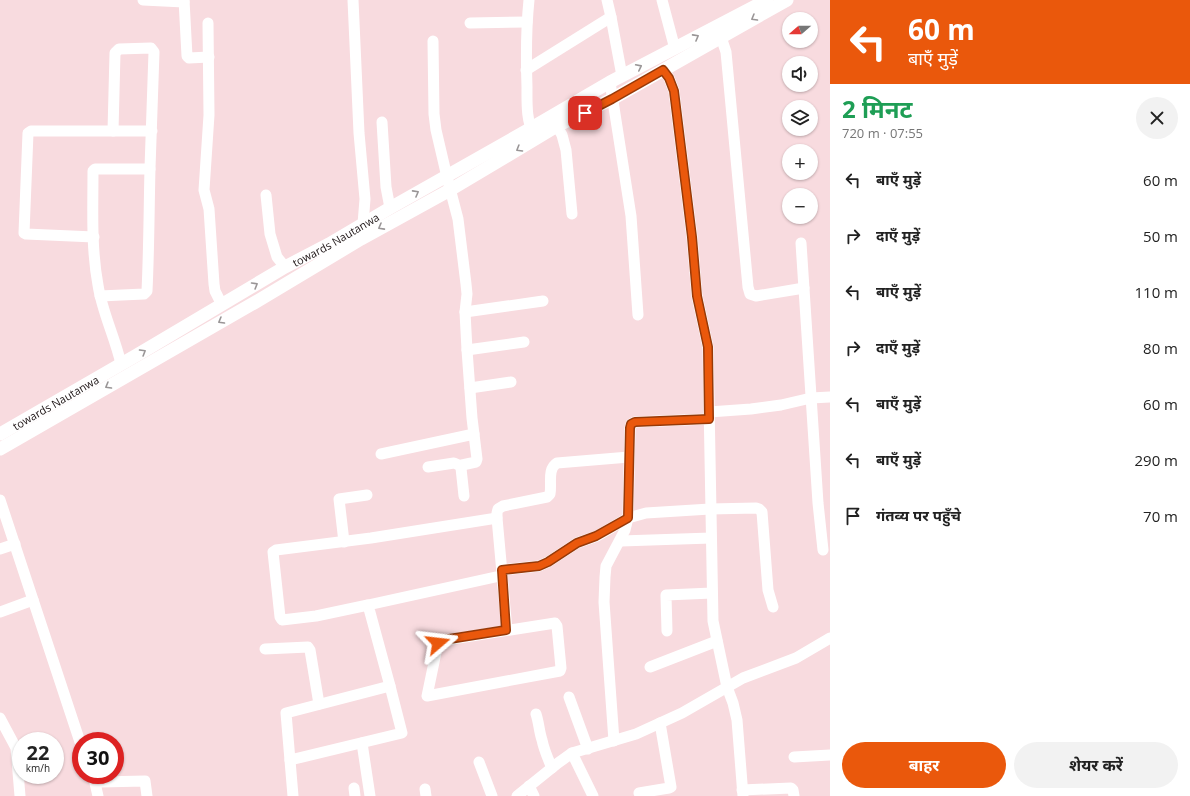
<!DOCTYPE html>
<html lang="hi">
<meta charset="utf-8">
<style>
:root{--surface:#fff;--page:#f2f2f2;--text:#222;--muted:#767676;--accent:#ea580c}
body{margin:0;font-family:"Open Sans","Noto Sans Devanagari",sans-serif;background:var(--page);color:var(--text);height:100vh;display:flex;flex-direction:column;font-size:15px;white-space:nowrap}
*{box-sizing:border-box;margin:0}
p{font-size:13px;color:var(--muted)}
.icon{flex:none;width:22px;height:22px;fill:none;stroke:currentColor;stroke-width:2;stroke-linecap:round;stroke-linejoin:round}
.map{position:relative;flex:1;overflow:hidden}
.details{display:flex;flex-direction:column;background:var(--surface);width:360px}
.details>*{flex:none}
.guide{background:#ea580c;color:#fff;overflow:hidden}
.needle{width:26px;rotate:250deg}
.fabs{position:absolute;left:782px;top:12px;display:grid;gap:8px}
.fabs a{display:grid;place-items:center;width:36px;height:36px;border-radius:50%;background:var(--surface);box-shadow:0 1px 3px #0004;font-size:20px}
.speed{position:absolute;left:12px;top:732px;display:flex;gap:8px;font-size:20px;font-weight:700;text-align:center}
.speed>*{display:grid;place-content:center;width:52px;height:52px;border-radius:50%;background:var(--surface);box-shadow:0 1px 3px #0004;line-height:1}
.speed small{font-size:10px;font-weight:400}
.speed .limit{border:6px solid #d22;background:#fff;color:#111}
.pin{position:absolute;display:grid;place-items:center;width:34px;height:34px;color:#fff;margin:-17px;border-radius:8px;box-shadow:0 2px 6px #0006}
.me{position:absolute;width:44px;margin:-22px;rotate:73deg;stroke-linejoin:round;filter:drop-shadow(0 0 3px #0008)}
.turn{display:flex;align-items:center;gap:14px;height:84px;padding:0 12px;font-size:18px}
.turn .icon{width:52px;height:52px;stroke-width:2.5}
.turn b{display:block;font-size:28px;line-height:34px}
.round{display:grid;place-items:center;flex:none;width:42px;height:42px;border-radius:21px;background:var(--page)}
.head{display:flex;align-items:center;justify-content:space-between;height:68px;padding:0 12px}
h1{font-size:24px;font-weight:700;line-height:30px;color:#1e9e55}
.action{display:flex;gap:8px;margin-top:auto;padding:8px 12px}
.action a{flex:1;height:46px;border-radius:24px;background:var(--accent);color:#fff;font-size:16px;font-weight:700;line-height:46px;text-align:center}
.action a+a{background:var(--page);color:var(--text)}
ul{padding:0;list-style:none}
li{display:flex;align-items:center;gap:12px;height:56px;padding:0 12px}
li div{flex:1}
li b{display:block;font-size:15px}
li em{font-style:normal}
main{display:flex;flex:1;min-height:0}
.map>svg:first-child{display:block}
.lines{fill:none;stroke-linecap:round;stroke-linejoin:round}
.minor{stroke:#fff;stroke-width:11}
.major{stroke:#fff;stroke-width:13}
.oneway{stroke:#999596}
.route-casing{stroke:#983908;stroke-width:10}
.route{stroke:#ea580c;stroke-width:7}
.labels{text-anchor:middle;dominant-baseline:central;stroke-width:3.5;stroke-linejoin:round;paint-order:stroke}
.street-label{font-size:11px;fill:#1d1415;stroke:#f8dbdf}
</style>
<main>
<div class="map">
<svg width="830" height="796" viewBox="0 0 830 796">
<rect width="100%" height="100%" fill="#f8dbdf"/>
<g class="lines">
<g class="minor">
<path d="M143,0L184,2"/>
<path d="M184,0L187,56L189,58L209,57"/>
<path d="M353,0L359,133L365,199L363,224"/>
<path d="M529,0C526,29 526,58 527,87C527,102 526,121 534,135"/>
<path d="M607,0L611,17L622,76"/>
<path d="M662,0L675,49"/>
<path d="M208,23L209,115L204,190L209,209L214,284L215,291L222,305"/>
<path d="M470,23L527,22"/>
<path d="M721,37L726,52L748,287L750,294L756,296L804,288"/>
<path d="M433,41L434,114L436,130L447,177L458,219L466,284L467,294L465,312L467,350L472,418L477,459L476,462L462,465L461,468L464,496"/>
<path d="M526,70L611,17"/>
<path d="M663,70L669,78L674,91L692,237L697,296L708,347L713,621L727,687L733,703L737,720L743,796"/>
<path d="M610,82L631,216L638,315"/>
<path d="M553,119L562,135L566,150L572,214"/>
<path d="M382,122L386,187L390,208"/>
<path d="M266,195L270,234L277,257L285,267"/>
<path d="M94,237L26,234L24,233L28,133L31,131H113"/>
<path d="M801,243L818,503L823,550"/>
<path d="M100,296L144,294L147,291C149,250 149,209 150,168C151,129 153,91 154,52L151,48L119,49L115,53L113,131H152"/>
<path d="M465,312L543,301"/>
<path d="M467,350L524,342"/>
<path d="M121,364C115,337 102,312 98,285C91,247 93,209 93,171L95,169H150"/>
<path d="M470,388L511,382"/>
<path d="M709,412L751,409L781,405L811,398L830,397"/>
<path d="M381,454L474,434"/>
<path d="M428,467L454,463L461,466"/>
<path d="M0,500L81,745"/>
<path d="M621,541L711,538"/>
<path d="M344,542L339,499L367,495"/>
<path d="M0,549L15,544"/>
<path d="M502,570L539,566L548,562L577,543L597,536L628,518L646,513L710,509L756,508L759,509L762,512L768,590L773,607"/>
<path d="M502,575L507,630"/>
<path d="M368,605L316,616L282,620L280,617L273,552L276,550L371,538L497,518"/>
<path d="M0,612L33,600"/>
<path d="M555,623L557,626L561,668L560,671L427,696L438,643L440,641Z"/>
<path d="M667,631L666,596V595L712,593"/>
<path d="M265,649L308,647L310,650L319,704"/>
<path d="M650,667L717,641"/>
<path d="M569,697L588,749"/>
<path d="M536,714C539,723 539,731 542,740C544,750 548,759 552,768"/>
<path d="M0,718L16,748L20,796"/>
<path d="M614,741L604,602L605,577L606,566L625,530L628,518L630,428L631,424L635,422L709,419"/>
<path d="M362,743L370,796"/>
<path d="M572,753L593,796"/>
<path d="M794,757L830,755"/>
<path d="M290,760L402,733L390,686"/>
<path d="M479,762L492,796"/>
<path d="M92,775L94,779L100,782L145,781L147,796"/>
<path d="M94,779L98,796"/>
<path d="M529,786L534,796"/>
<path d="M354,788L355,796"/>
<path d="M425,789L426,796"/>
<path d="M742,790L791,788L793,790L794,796"/>
<path d="M639,793L669,788L671,787L660,723"/>
<path d="M293,796L286,713L390,686L368,605L500,576L502,575V573L497,518V513L498,509L503,506L547,497L550,494C552,484 547,469 557,463L629,457"/>
<path d="M517,796L558,763L572,753L636,734L682,713L743,678L796,658L830,638"/>
</g>
<g class="major">
<path id="s1" d="M0,434L137,355L285,267L329,244L390,208L528,130L610,82L767,0"/>
<path d="M0,449L254,303L361,239L450,190L557,126L612,99L787,0"/>
</g>
</g>
<defs><path id="oneway-chevron" d="M-2-3.5L2.5 0L-2 3.5" fill="none" stroke-width="1.6" stroke-linecap="round" stroke-linejoin="round"/></defs>
<g class="oneway">
<use href="#oneway-chevron" transform="translate(754 18) rotate(150)"/>
<use href="#oneway-chevron" transform="translate(696 37) rotate(-29)"/>
<use href="#oneway-chevron" transform="translate(639 67) rotate(-27)"/>
<use href="#oneway-chevron" transform="translate(519 149) rotate(149)"/>
<use href="#oneway-chevron" transform="translate(416 193) rotate(-29)"/>
<use href="#oneway-chevron" transform="translate(381 227) rotate(151)"/>
<use href="#oneway-chevron" transform="translate(255 285) rotate(-31)"/>
<use href="#oneway-chevron" transform="translate(221 321) rotate(150)"/>
<use href="#oneway-chevron" transform="translate(143 352) rotate(-31)"/>
<use href="#oneway-chevron" transform="translate(108 386) rotate(150)"/>
</g>
<g class="lines">
<g class="route-casing">
<path id="route" d="M438,643L443,640L506,630L502,570L539,566L548,562L577,543L596,536L628,518L630,428L631,424L635,422L709,419L708,347L697,296L692,237L674,91L669,78L663,70L612,99L585,113"/>
</g>
<use href="#route" class="route"/>
</g>
<g class="labels">
<g class="street-label">
<text stroke="none"><textPath href="#s1" startOffset="388">towards Nautanwa</textPath></text>
<text stroke="none"><textPath href="#s1" startOffset="64">towards Nautanwa</textPath></text>
</g>
</g>
</svg>
<div class="fabs">
<a><svg class="needle" viewBox="-14 -14 28 28"><path d="M0-13l5 13h-10z" fill="#e53935"/><path d="M0 13l5-13h-10z" fill="#767676"/></svg></a>
<a><svg class="icon" aria-label="sound" viewBox="0 0 24 24"><path d="M4 9h4l5-4v14l-5-4H4zM17 9q2 3 0 6"/></svg></a>
<a><svg class="icon" aria-label="layers" viewBox="0 0 24 24"><path d="M12 4l9 5-9 5-9-5zM3 14l9 5 9-5"/></svg></a>
<a>+</a>
<a>−</a>
</div>
<div class="speed"><div>22<small>km/h</small></div><div class="limit">30</div></div>
<div class="pin" style="left:585px;top:113px;background:#d93025"><svg class="icon" aria-label="arrive" viewBox="0 0 24 24"><path d="M6 21V4h12l-3 4 3 4H6"/></svg></div>
<svg class="me" style="left:438px;top:643px" viewBox="-20 -20 40 40"><path d="M0-17L14 15 0 8-14 15z" fill="#ea580c" stroke="#fff" stroke-width="4"/></svg>
</div>
<section class="details">
<div class="guide">
<div class="turn"><svg class="icon" aria-label="left" viewBox="0 0 24 24"><path d="M17 20v-9H6M10 6l-5 5 5 5"/></svg><div><b>60 m</b>बाएँ मुड़ें</div></div>
</div>
<div class="head"><div><h1>2 मिनट</h1><p>720 m · 07:55</p></div><a class="round"><svg class="icon" aria-label="close" viewBox="0 0 24 24"><path d="M6 6l12 12M18 6L6 18"/></svg></a></div>
<ul>
<li><svg class="icon" aria-label="left" viewBox="0 0 24 24"><path d="M17 20v-9H6M10 6l-5 5 5 5"/></svg><div><b>बाएँ मुड़ें</b></div><em>60 m</em></li>
<li><svg class="icon" aria-label="right" viewBox="0 0 24 24"><path d="M7 20v-9h11M14 6l5 5-5 5"/></svg><div><b>दाएँ मुड़ें</b></div><em>50 m</em></li>
<li><svg class="icon" aria-label="left" viewBox="0 0 24 24"><path d="M17 20v-9H6M10 6l-5 5 5 5"/></svg><div><b>बाएँ मुड़ें</b></div><em>110 m</em></li>
<li><svg class="icon" aria-label="right" viewBox="0 0 24 24"><path d="M7 20v-9h11M14 6l5 5-5 5"/></svg><div><b>दाएँ मुड़ें</b></div><em>80 m</em></li>
<li><svg class="icon" aria-label="left" viewBox="0 0 24 24"><path d="M17 20v-9H6M10 6l-5 5 5 5"/></svg><div><b>बाएँ मुड़ें</b></div><em>60 m</em></li>
<li><svg class="icon" aria-label="left" viewBox="0 0 24 24"><path d="M17 20v-9H6M10 6l-5 5 5 5"/></svg><div><b>बाएँ मुड़ें</b></div><em>290 m</em></li>
<li><svg class="icon" aria-label="arrive" viewBox="0 0 24 24"><path d="M6 21V4h12l-3 4 3 4H6"/></svg><div><b>गंतव्य पर पहुँचे</b></div><em>70 m</em></li>
</ul>
<div class="action"><a>बाहर</a><a>शेयर करें</a></div>
</section>
</main>
